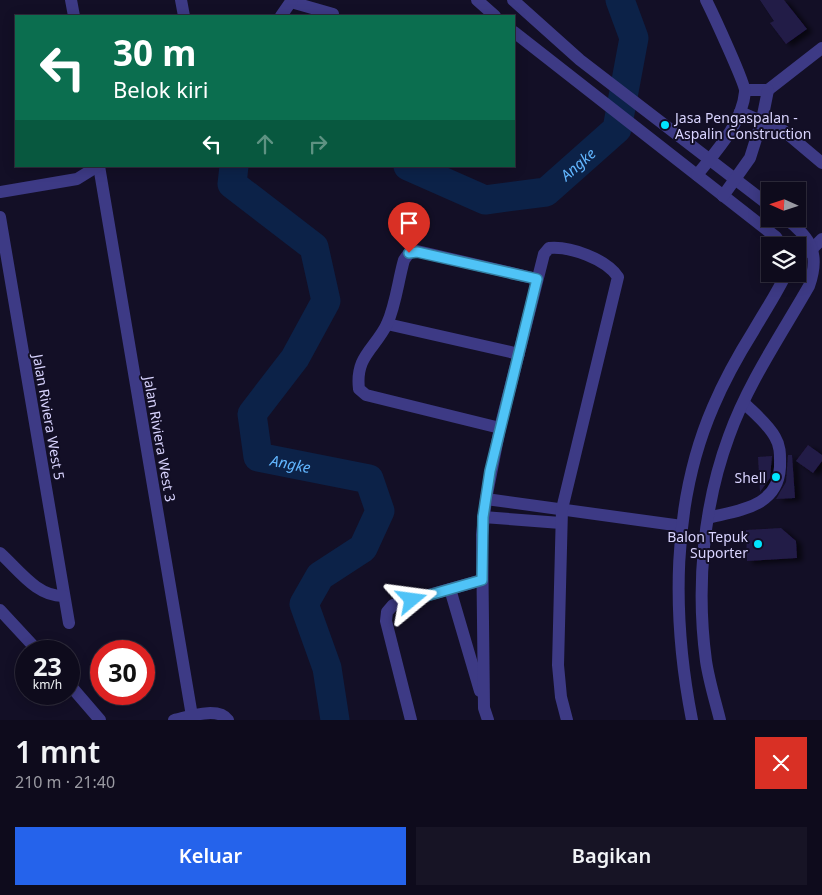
<!DOCTYPE html>
<html lang="id">
<meta charset="utf-8">
<style>
:root{--surface:#0e0b1c;--page:#171425;--text:#f1f3f6;--muted:#9b9ba3;--line:#2e2b3b;--accent:#2563eb}
body{margin:0;font-family:"Noto Sans",sans-serif;background:var(--page);color:var(--text);height:100vh;display:flex;flex-direction:column;font-size:19px;white-space:nowrap}
*{box-sizing:border-box;margin:0}
p{font-size:16px;color:var(--muted)}
.icon{flex:none;width:28px;height:28px;fill:none;stroke:currentColor;stroke-width:2;stroke-linecap:round;stroke-linejoin:round}
.map{position:relative;height:720px;overflow:hidden}
.side{display:flex;flex-direction:column;background:var(--surface);flex:1}
.side>*{flex:none}
.guide{position:absolute;left:15px;top:15px;width:500px;height:152px;border-radius:0px;box-shadow:0 2px 12px #0003,0 0 0 1px var(--line);background:#0b6e4f;color:#fff;overflow:hidden}
.needle{width:32px;rotate:273deg}
.fabs{position:absolute;left:761px;top:182px;display:grid;gap:10px}
.fabs a{display:grid;place-items:center;width:45px;height:45px;border-radius:0px;background:var(--surface);box-shadow:0 2px 12px #0003,0 0 0 1px var(--line);font-size:25px}
.speed{position:absolute;left:15px;top:640px;display:flex;gap:10px;font-size:25px;font-weight:700;text-align:center}
.speed>*{display:grid;place-content:center;width:65px;height:65px;border-radius:50%;background:var(--surface);box-shadow:0 2px 12px #0003,0 0 0 1px var(--line);line-height:1}
.speed small{font-size:12px;font-weight:400}
.speed .limit{border:8px solid #d22;background:#fff;color:#111}
.pin{position:absolute;display:grid;place-items:center;width:42px;height:42px;color:#fff;margin:-51px -21px;border-radius:50% 50% 50% 0;rotate:-45deg;box-shadow:0 0 5px #0007}
.pin .icon{rotate:45deg}
.me{position:absolute;width:55px;margin:-28px;rotate:74deg;stroke-linejoin:round;filter:drop-shadow(0 0 4px #0008)}
.turn{display:flex;align-items:center;gap:18px;height:105px;padding:0 15px;font-size:22px}
.turn .icon{width:65px;height:65px;stroke-width:2.5}
.turn b{display:block;font-size:35px;line-height:42px}
.lanes{display:flex;align-items:center;height:48px;padding:0 15px;background:#0003;justify-content:center;gap:25px;direction:ltr}
.lanes .off{opacity:.35}
.round{display:grid;place-items:center;flex:none;width:52px;height:52px;border-radius:0px;background:var(--page)}
.overview{display:flex;align-items:center;justify-content:space-between;height:85px;padding:0 15px}
h1{font-size:30px;font-weight:600;line-height:38px}
.button{display:flex;gap:10px;margin-top:auto;padding:10px 15px}
.button a{flex:1;height:58px;border-radius:0px;background:var(--accent);color:#fff;font-size:20px;font-weight:600;line-height:58px;text-align:center}
.button a+a{background:var(--page);color:var(--text)}
.map>svg:first-child{display:block}
.lines{fill:none;stroke-linecap:round;stroke-linejoin:round}
.river{stroke:#0c2248;stroke-width:29}
.building{fill:#241b47;filter:url(#shadow)}
.minor{stroke:#3d3a85;stroke-width:12}
.route-casing{stroke:#337fa1;stroke-width:12}
.route{stroke:#4fc3f7;stroke-width:9}
.poi-dot{fill:#00e5ff;stroke:#130f26;stroke-width:2}
.labels{text-anchor:middle;dominant-baseline:central;stroke-width:4;stroke-linejoin:round;paint-order:stroke}
.poi-label{font-size:14px;fill:#d9d4ff;stroke:#130f26;text-anchor:end}
.street-label{font-size:14px;fill:#d9d4ff;stroke:#130f26}
.water-label{font-size:15px;font-style:italic;fill:#62b6ff;stroke:#130f26}
</style>
<div class="map">
<svg width="822" height="720" viewBox="0 0 822 720">
<defs>
<filter id="shadow"><feDropShadow dx="5.5" dy="3" stdDeviation="2.5" flood-color="#0009"/></filter>
</defs>
<rect width="100%" height="100%" fill="#130f26"/>
<g class="lines">
<g class="river">
<path id="s1" d="M234,166L232,184L314,247L326,301L295,358L252,414L258,457L369,479L380,511L363,548L320,576L304,604L327,668L335,720"/>
<path id="s2" d="M408,166L485,200L546,192L617,129L634,38L620,0"/>
</g>
</g>
<g class="building">
<path d="M760,0H784L807,29L786,44L770,23L774,21Z"/>
<path d="M808,445L822,455V461L813,473L796,461Z"/>
<path d="M788,455H792L795,498L776,499L786,482Z"/>
<path d="M772,456L770,478L760,492L758,457Z"/>
<path d="M781,528L796,541L797,558L747,561L746,530Z"/>
</g>
<g class="lines">
<g class="minor">
<path d="M71,0L74,16"/>
<path d="M181,0L184,16"/>
<path d="M477,0L495,16"/>
<path d="M513,0L580,60L770,206"/>
<path d="M291,2L333,14L332,16"/>
<path d="M281,16L292,0"/>
<path d="M514,32L776,237L782,246"/>
<path d="M746,90H768L822,48"/>
<path d="M740,112L784,131L822,163"/>
<path d="M99,166L192,716"/>
<path d="M697,175C716,151 742,124 745,92C746,85 712,12 706,0"/>
<path d="M0,192L77,179L98,166"/>
<path d="M723,196L750,158L762,120L768,90"/>
<path d="M0,217L69,623"/>
<path d="M798,256L812,249L822,239"/>
<path d="M387,324L519,354"/>
<path d="M500,428L366,395L359,389C355,356 375,349 387,324C396,304 398,281 404,260L409,253L417,251L537,279"/>
<path d="M486,499L682,526"/>
<path d="M483,517L561,523"/>
<path d="M708,518C740,510 778,507 780,467C780,456 781,447 775,437C768,424 754,413 744,403"/>
<path d="M0,553C19,570 37,597 64,596"/>
<path d="M450,589L480,691"/>
<path d="M0,610L38,651"/>
<path d="M69,684L100,720"/>
<path d="M174,720C188,717 218,706 228,720"/>
<path d="M411,720L386,621L387,612L393,605L482,580"/>
<path d="M488,720L484,708L482,535L486,499L500,428L544,254L549,248C570,246 606,259 618,277L562,509L558,665L561,697L567,720"/>
<path d="M692,720C672,618 671,504 713,407C724,381 739,354 754,330C765,311 777,293 786,274"/>
<path d="M720,720C715,700 709,681 706,661C696,587 703,506 729,436C748,383 781,335 809,286C820,255 812,238 786,219"/>
</g>
</g>
<g class="lines">
<g class="route-casing">
<path id="route" d="M409,253L417,252L537,279L490,471L483,517L482,580L412,600"/>
</g>
<use href="#route" class="route"/>
</g>
<g class="poi-dot">
<circle cx="665" cy="125" r="5"/>
<circle cx="776" cy="477" r="5"/>
<circle cx="758" cy="544" r="5"/>
</g>
<g class="labels">
<g class="poi-label">
<text x="675" y="117" text-anchor="start">Jasa Pengaspalan -<tspan x="675" dy="16">Aspalin Construction</tspan></text>
<text x="766" y="477">Shell</text>
<text x="748" y="536">Balon Tepuk<tspan x="748" dy="16">Suporter</tspan></text>
</g>
<g class="street-label">
<text transform="translate(49 417) rotate(80)">Jalan Riviera West 5</text>
<text transform="translate(160 439) rotate(80)">Jalan Riviera West 3</text>
</g>
<g class="water-label">
<text stroke="none"><textPath href="#s2" startOffset="188">Angke</textPath></text>
<text stroke="none"><textPath href="#s1" startOffset="389">Angke</textPath></text>
</g>
</g>
</svg>
<div class="fabs">
<a><svg class="needle" viewBox="-14 -14 28 28"><path d="M0-13l5 13h-10z" fill="#e53935"/><path d="M0 13l5-13h-10z" fill="#9b9ba3"/></svg></a>
<a><svg class="icon" aria-label="layers" viewBox="0 0 24 24"><path d="M12 4l9 5-9 5-9-5zM3 14l9 5 9-5"/></svg></a>
</div>
<div class="speed"><div>23<small>km/h</small></div><div class="limit">30</div></div>
<div class="pin" style="left:409px;top:253px;background:#d93025"><svg class="icon" aria-label="arrive" viewBox="0 0 24 24"><path d="M6 21V4h12l-3 4 3 4H6"/></svg></div>
<svg class="me" style="left:412px;top:600px" viewBox="-20 -20 40 40"><path d="M0-17L14 15 0 8-14 15z" fill="#4fc3f7" stroke="#fff" stroke-width="4"/></svg>
<div class="guide">
<div class="turn"><svg class="icon" aria-label="left" viewBox="0 0 24 24"><path d="M17 20v-9H6M10 6l-5 5 5 5"/></svg><div><b>30 m</b>Belok kiri</div></div>
<div class="lanes"><svg class="icon" aria-label="left" viewBox="0 0 24 24"><path d="M17 20v-9H6M10 6l-5 5 5 5"/></svg><svg class="icon off" aria-label="ahead" viewBox="0 0 24 24"><path d="M12 20V5M6 11l6-6 6 6"/></svg><svg class="icon off" aria-label="right" viewBox="0 0 24 24"><path d="M7 20v-9h11M14 6l5 5-5 5"/></svg></div>
</div>
</div>
<section class="side">
<div class="overview"><div><h1>1 mnt</h1><p>210 m · 21:40</p></div><a class="round" style="background:#d93025;color:#fff"><svg class="icon" aria-label="close" viewBox="0 0 24 24"><path d="M6 6l12 12M18 6L6 18"/></svg></a></div>
<div class="button"><a>Keluar</a><a>Bagikan</a></div>
</section>
